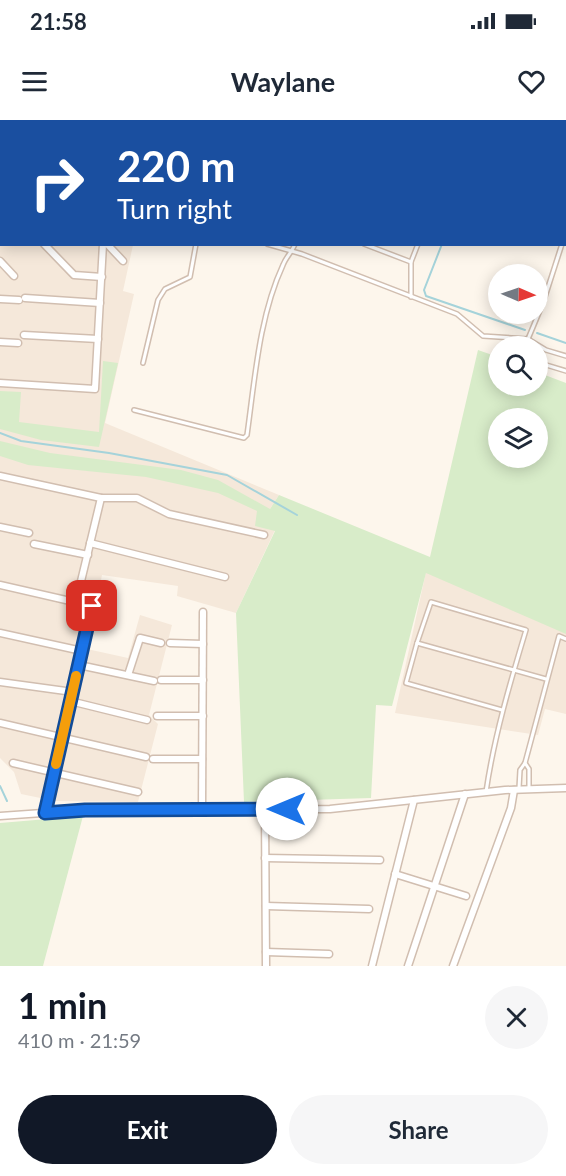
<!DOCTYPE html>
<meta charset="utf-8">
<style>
:root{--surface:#fff;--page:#f6f6f7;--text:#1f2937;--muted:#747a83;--accent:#111827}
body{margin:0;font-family:Lato,sans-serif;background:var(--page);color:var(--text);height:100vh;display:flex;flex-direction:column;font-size:22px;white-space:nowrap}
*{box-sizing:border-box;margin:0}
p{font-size:20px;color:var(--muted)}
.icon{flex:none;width:33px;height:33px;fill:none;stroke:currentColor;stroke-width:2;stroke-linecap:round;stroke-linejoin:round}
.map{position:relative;height:846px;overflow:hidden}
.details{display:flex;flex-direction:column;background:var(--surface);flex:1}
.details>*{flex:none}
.hud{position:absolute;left:0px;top:0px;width:567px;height:126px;box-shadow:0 3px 15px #0003;background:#1a4fa0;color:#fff;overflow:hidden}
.needle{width:39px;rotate:92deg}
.buttons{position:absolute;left:488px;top:144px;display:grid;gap:12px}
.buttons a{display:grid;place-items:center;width:60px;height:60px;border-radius:50%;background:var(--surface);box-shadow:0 3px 15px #0003;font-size:30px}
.pin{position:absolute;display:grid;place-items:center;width:51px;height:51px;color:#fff;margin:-26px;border-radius:12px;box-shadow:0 3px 9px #0006}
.me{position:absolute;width:66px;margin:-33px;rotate:270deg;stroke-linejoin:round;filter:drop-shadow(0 0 4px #0008)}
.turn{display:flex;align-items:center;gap:21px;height:126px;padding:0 18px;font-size:27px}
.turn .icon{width:78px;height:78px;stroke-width:2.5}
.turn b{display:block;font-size:42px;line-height:51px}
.round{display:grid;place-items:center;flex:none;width:63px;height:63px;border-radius:32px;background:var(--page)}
.overview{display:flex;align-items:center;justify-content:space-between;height:102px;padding:0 18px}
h1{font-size:36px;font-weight:700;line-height:45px;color:var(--accent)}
.primary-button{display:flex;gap:12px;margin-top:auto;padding:12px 18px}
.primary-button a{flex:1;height:69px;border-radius:36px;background:var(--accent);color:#fff;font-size:24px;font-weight:700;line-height:69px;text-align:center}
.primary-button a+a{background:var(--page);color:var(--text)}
.status{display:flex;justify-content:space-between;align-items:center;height:42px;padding:0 30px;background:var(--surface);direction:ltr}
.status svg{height:16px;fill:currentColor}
header{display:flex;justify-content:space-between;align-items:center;height:78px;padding:0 18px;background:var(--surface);font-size:27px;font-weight:700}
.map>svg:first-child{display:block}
.residential{fill:#f5e8da}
.green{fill:#d8ecc9;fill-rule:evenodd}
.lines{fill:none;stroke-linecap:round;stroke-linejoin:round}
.stream{stroke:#a5d3da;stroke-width:2}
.service-casing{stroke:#d1beb0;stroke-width:6}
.minor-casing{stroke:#d1beb0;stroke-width:9}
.service{stroke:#fff;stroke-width:3}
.minor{stroke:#fff;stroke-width:6}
.route-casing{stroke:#114b97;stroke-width:15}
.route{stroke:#1a73e8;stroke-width:10}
.slow{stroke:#f59e0b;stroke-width:10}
</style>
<div class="status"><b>21:58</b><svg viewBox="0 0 49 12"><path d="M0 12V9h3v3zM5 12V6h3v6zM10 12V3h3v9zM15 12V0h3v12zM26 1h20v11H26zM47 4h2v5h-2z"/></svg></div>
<header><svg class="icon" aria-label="menu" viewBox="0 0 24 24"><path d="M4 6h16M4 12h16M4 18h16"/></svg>Waylane<svg class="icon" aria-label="heart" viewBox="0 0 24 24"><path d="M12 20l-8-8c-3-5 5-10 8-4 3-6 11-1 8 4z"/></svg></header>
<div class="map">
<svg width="566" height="846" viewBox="0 0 566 846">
<rect width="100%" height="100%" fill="#fdf6ec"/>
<g class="residential">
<path d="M0,0H468L2,2V124L133,125L123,171L134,174L105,303L279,375L270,389L275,410L236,493L177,476L178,466L102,455L87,529L128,538L140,495L172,505L149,595L158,604L138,682L55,681L21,674L14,652L0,638Z"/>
<path d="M426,452L566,513V594L545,589L538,615L395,593Z"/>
</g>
<g class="green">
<path d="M478,230L498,237V266H537V252L566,263V514L426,453L392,586L376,585L371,678L244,682L236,493L275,411L255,406L257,391L218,373L146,357L28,345L0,336V321L50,333L181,350L218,360L270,389L279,375L430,437ZM498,298H537V338H498Z"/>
<path d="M103,241L118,243L99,327L41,320L0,309V271L21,272L19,302L99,312Z"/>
<path d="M83,696L43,846H0V703Z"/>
</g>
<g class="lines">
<g class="stream">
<path d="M163,0L165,2"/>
<path d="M442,124L424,170L426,176L525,210"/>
<path d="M537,213L566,223"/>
<path d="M0,313L21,321L109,333L227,355L297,395"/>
<path d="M0,666L7,681"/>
</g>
<g class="service-casing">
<g id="service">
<path d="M566,114V112"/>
<path d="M267,124L302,134L457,194L483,216L528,219L543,183L562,124"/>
<path d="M364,124L411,142"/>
<path d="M411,177V142L418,124"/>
<path d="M528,219L546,230L566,236"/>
<path d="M143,243L158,180L165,169L190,157L196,124"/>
<path d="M543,244L566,251"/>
<path d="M134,290L244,318L247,315C255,258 259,197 283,145C286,137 292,132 295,124"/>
<path d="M417,523L406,563L502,590"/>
<path d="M525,643L529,649V669"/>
<path d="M519,668L520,650L525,643L559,516L566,519"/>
<path d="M486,672C494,617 510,563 526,510L431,482L417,523L546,559"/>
</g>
</g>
<g class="minor-casing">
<g id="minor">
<path d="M72,0L75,2"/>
<path d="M256,0L263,2"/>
<path d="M120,2V0"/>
<path d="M0,10L2,12"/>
<path d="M0,78L2,79"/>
<path d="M44,124L74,155L102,157"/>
<path d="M107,124L123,141"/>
<path d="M0,141L14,156"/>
<path d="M25,178L100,183"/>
<path d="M0,179L19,180"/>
<path d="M24,215L98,219"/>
<path d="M0,222L18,223"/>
<path d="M0,263L95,269L103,124"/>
<path d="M0,356L101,378H137L169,394L264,415"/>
<path d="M0,407L29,413"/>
<path d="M90,423L225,457"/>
<path d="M34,424L88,435"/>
<path d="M0,465L92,486L45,693"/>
<path d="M76,482L101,378"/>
<path d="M0,513L82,531"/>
<path d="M170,523L203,524"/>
<path d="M79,545L154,561"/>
<path d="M128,555L140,518L161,523"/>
<path d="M161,560H203"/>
<path d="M0,562L73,572"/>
<path d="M70,581L147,600"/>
<path d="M157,596H203"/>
<path d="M0,603L146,637"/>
<path d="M153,639H202"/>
<path d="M13,643L138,672"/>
<path d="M265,689L266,846"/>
<path d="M202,690L203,492"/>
<path d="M0,696L85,690L330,689L505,670L566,668"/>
<path d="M265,738L380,740"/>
<path d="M395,754L466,776"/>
<path d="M266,786L369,789"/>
<path d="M266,832L329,834"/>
<path d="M372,846L414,680"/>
<path d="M408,846L465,674"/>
<path d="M453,846L511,688L514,670"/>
</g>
</g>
<use href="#service" class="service"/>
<use href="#minor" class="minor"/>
</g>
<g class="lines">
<g class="route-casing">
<path id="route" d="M92,486L45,693L85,690L287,689"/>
</g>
<use href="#route" class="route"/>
<path class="slow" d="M56,644L76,556"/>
</g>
</svg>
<div class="buttons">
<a><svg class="needle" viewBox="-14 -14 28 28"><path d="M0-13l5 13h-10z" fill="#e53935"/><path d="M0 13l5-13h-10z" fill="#747a83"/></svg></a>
<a><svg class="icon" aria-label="search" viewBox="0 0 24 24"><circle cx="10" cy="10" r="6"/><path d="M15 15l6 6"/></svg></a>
<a><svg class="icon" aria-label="layers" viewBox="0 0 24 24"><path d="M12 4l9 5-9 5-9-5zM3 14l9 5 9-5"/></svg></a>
</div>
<div class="pin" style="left:92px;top:486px;background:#d93025"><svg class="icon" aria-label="arrive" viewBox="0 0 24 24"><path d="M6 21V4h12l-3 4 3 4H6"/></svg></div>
<svg class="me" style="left:287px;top:689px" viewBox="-20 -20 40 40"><circle r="19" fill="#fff"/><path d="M0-13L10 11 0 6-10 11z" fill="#1a73e8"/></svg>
<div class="hud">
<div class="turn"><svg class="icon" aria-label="right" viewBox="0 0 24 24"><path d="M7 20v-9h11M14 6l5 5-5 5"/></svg><div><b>220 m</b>Turn right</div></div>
</div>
</div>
<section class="details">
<div class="overview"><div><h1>1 min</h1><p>410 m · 21:59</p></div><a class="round"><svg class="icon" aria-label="close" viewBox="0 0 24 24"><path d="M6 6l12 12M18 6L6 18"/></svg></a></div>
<div class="primary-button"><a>Exit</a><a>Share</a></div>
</section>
